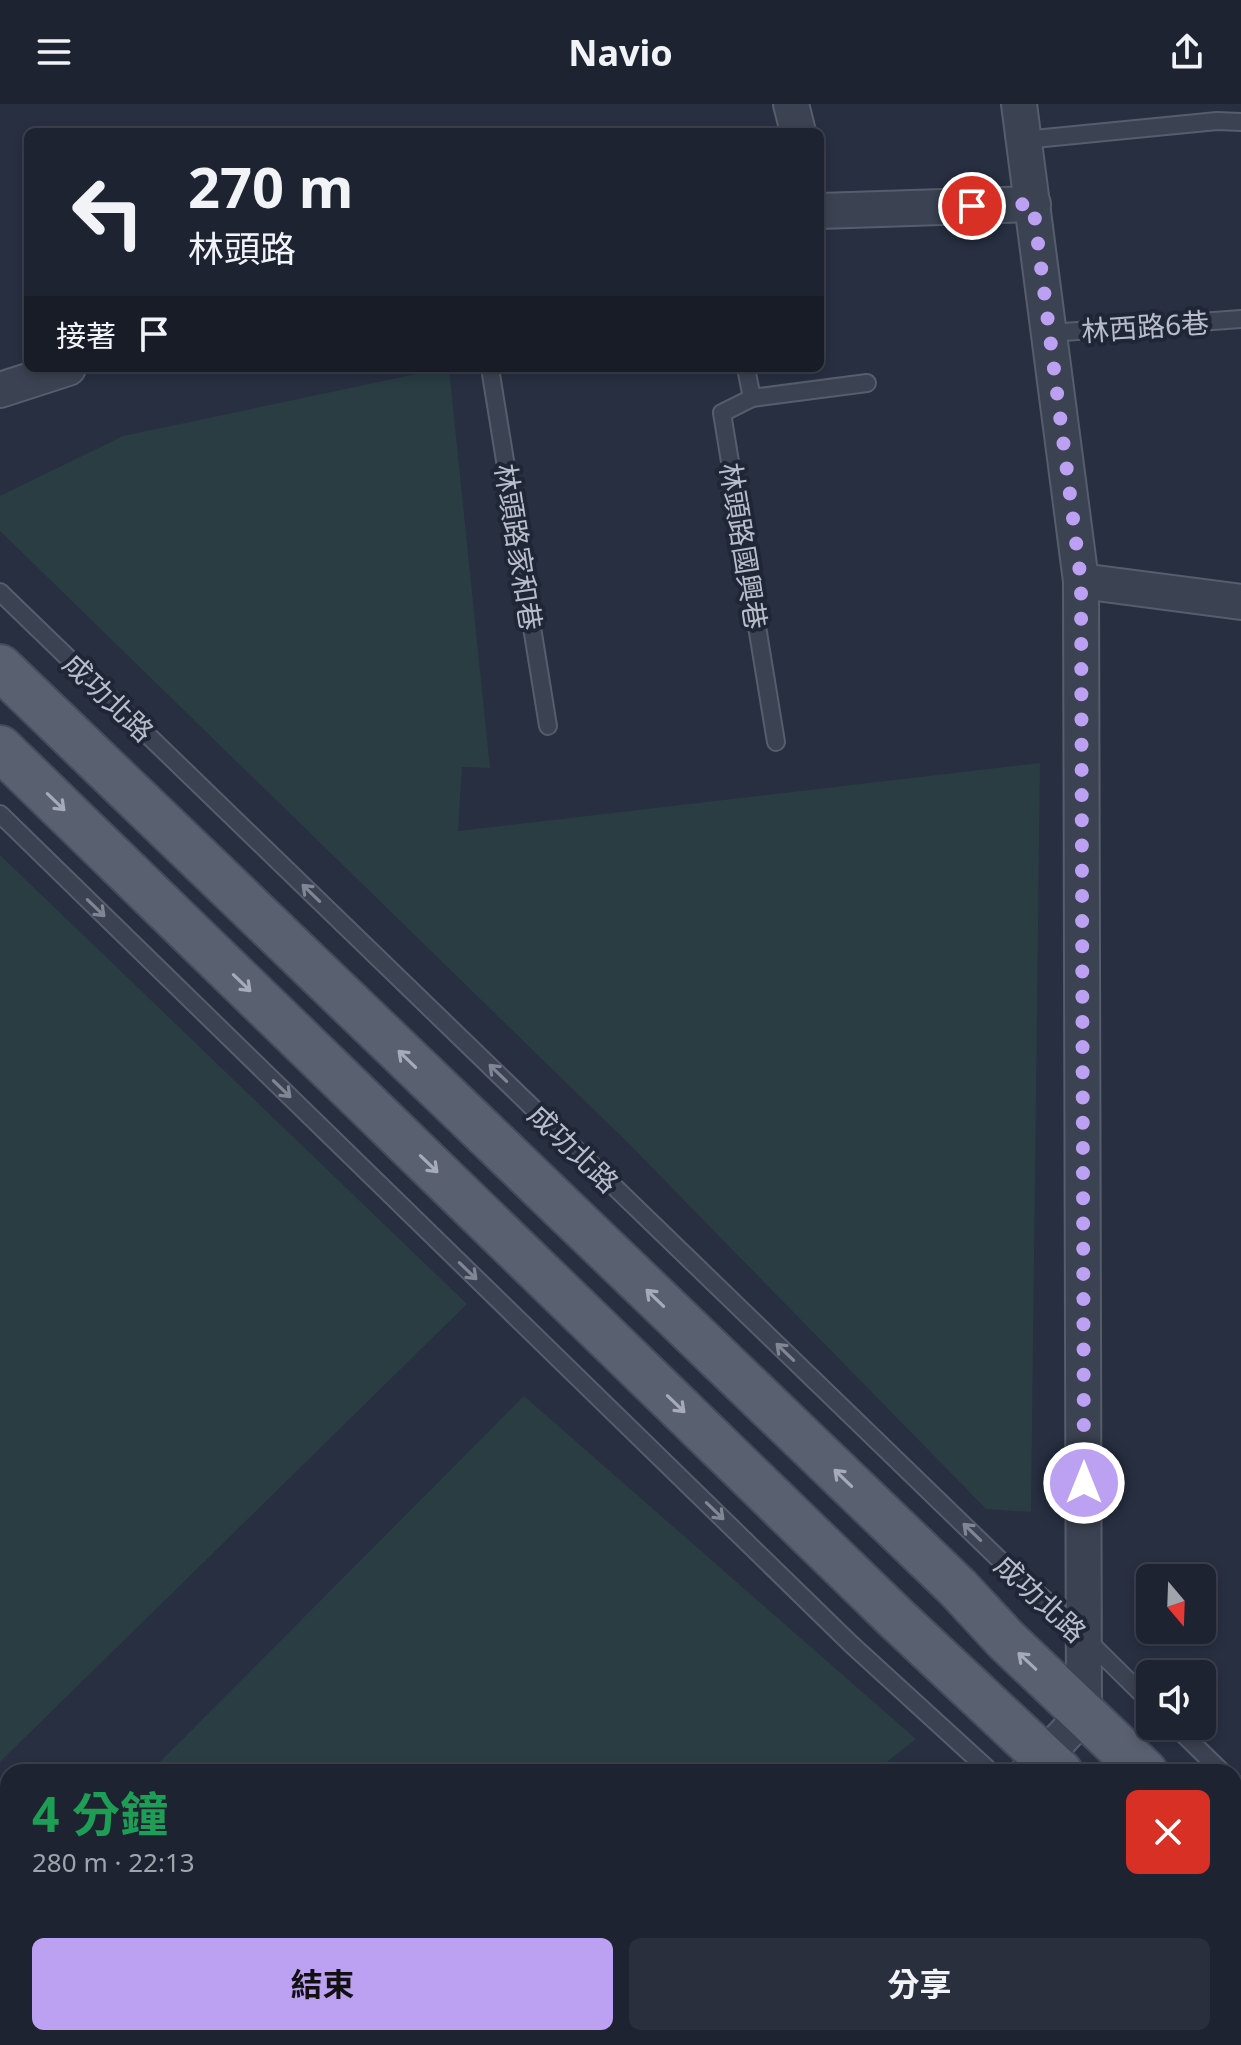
<!DOCTYPE html>
<html lang="zh-TW">
<meta charset="utf-8">
<style>
:root{--surface:#1d2331;--page:#2a2f3d;--text:#f1f3f6;--muted:#a0a4ab;--line:#3b404d;--accent:#bca0f2}
body{margin:0;font-family:"Noto Sans","Noto Sans TC",sans-serif;background:var(--page);color:var(--text);height:100vh;display:flex;flex-direction:column;font-size:30px;white-space:nowrap}
*{box-sizing:border-box;margin:0}
p{font-size:26px;color:var(--muted)}
.icon{flex:none;width:44px;height:44px;fill:none;stroke:currentColor;stroke-width:2;stroke-linecap:round;stroke-linejoin:round}
.map{position:relative;flex:1;overflow:hidden}
.panel{position:absolute;left:0px;top:1660px;width:1242px;height:282px;display:flex;flex-direction:column;background:var(--surface);border-radius:24px 24px 0 0;box-shadow:0 4px 12px #0003,0 0 0 2px var(--line)}
.panel>*{flex:none}
.guide{position:absolute;left:24px;top:24px;width:800px;height:244px;border-radius:12px;box-shadow:0 4px 12px #0003,0 0 0 2px var(--line);background:#1d2331;color:var(--text);overflow:hidden}
.needle{width:52px;rotate:161deg}
.fabs{position:absolute;left:1136px;top:1460px;display:grid;gap:16px}
.fabs a{display:grid;place-items:center;width:80px;height:80px;border-radius:12px;background:var(--surface);box-shadow:0 4px 12px #0003,0 0 0 2px var(--line);font-size:40px}
.pin{position:absolute;display:grid;place-items:center;width:68px;height:68px;color:#fff;margin:-34px;border:4px solid #fff;border-radius:50%;box-shadow:0 2px 8px #0007}
.me{position:absolute;width:88px;margin:-44px;rotate:0deg;stroke-linejoin:round;filter:drop-shadow(0 0 6px #0008)}
.turn{display:flex;align-items:center;gap:28px;height:168px;padding:0 32px;font-size:36px}
.turn .icon{width:104px;height:104px;stroke-width:2.5}
.turn b{display:block;font-size:56px;line-height:68px}
.then{display:flex;align-items:center;height:76px;padding:0 32px;background:#0003;gap:16px;font-size:30px}
.round{display:grid;place-items:center;flex:none;width:84px;height:84px;border-radius:12px;background:var(--page)}
.overview{display:flex;align-items:center;justify-content:space-between;height:136px;padding:0 32px}
h1{font-size:48px;font-weight:700;line-height:60px;color:#1e9e55}
.cta{display:flex;gap:16px;margin-top:auto;padding:16px 32px}
.cta a{flex:1;height:92px;border-radius:12px;background:var(--accent);color:#111;font-size:32px;font-weight:700;line-height:92px;text-align:center}
.cta a+a{background:var(--page);color:var(--text)}
header{display:flex;justify-content:space-between;align-items:center;height:104px;padding:0 32px;background:var(--surface);font-size:36px;font-weight:700}
.map>svg:first-child{display:block}
.green{fill:#293d42}
.lines{fill:none;stroke-linecap:round;stroke-linejoin:round}
.lane-casing{stroke:#565d6b;stroke-width:20}
.street-casing{stroke:#565d6b;stroke-width:38}
.primary-casing{stroke:#454b5a;stroke-width:48}
.lane{stroke:#3b4251;stroke-width:16}
.street{stroke:#3b4251;stroke-width:34}
.primary{stroke:#596171;stroke-width:44}
.rail{stroke:#5d6578;stroke-width:6;stroke-dasharray:8 8;stroke-linecap:butt}
.oneway{stroke:#a5abb9}
.oneway2{stroke:#808694}
.route{stroke:#bca0f2;stroke-width:14;stroke-dasharray:0 25.2}
.labels{text-anchor:middle;dominant-baseline:central;stroke-width:8;stroke-linejoin:round;paint-order:stroke}
.street-label{font-size:28px;fill:#b8bdcb;stroke:#1f2736}
</style>
<header><svg class="icon" aria-label="menu" viewBox="0 0 24 24"><path d="M4 6h16M4 12h16M4 18h16"/></svg>Navio<svg class="icon" aria-label="share" viewBox="0 0 24 24"><path d="M12 15V3M7 8l5-5 5 5M5 13v7h14v-7"/></svg></header>
<div class="map">
<svg width="1241" height="1941" viewBox="0 0 1241 1941">
<rect width="100%" height="100%" fill="#272f41"/>
<g class="green">
<path d="M445,264H449L490,664L462,663L458,727L1040,659L1031,1408L986,1405L629,1040L0,427V392L123,332Z"/>
<path d="M0,751L467,1200L0,1658Z"/>
<path d="M524,1292L916,1635L874,1668H150Z"/>
<path d="M246,1934H542L534,1941H252Z"/>
</g>
<g class="lines">
<g class="lane-casing">
<g id="lane">
<path d="M1024,36L1217,17L1241,18"/>
<path d="M1050,229L1241,215"/>
<path d="M490,264L548,622"/>
<path d="M746,264L752,294L722,309L776,638"/>
<path d="M752,294L867,279"/>
<path d="M0,488L1003,1459L1060,1509L1150,1598"/>
<path d="M0,710L851,1540L991,1668"/>
<path d="M1175,1622L1222,1668"/>
<path d="M1234,1679L1241,1686"/>
<path d="M1234,1901L1241,1908"/>
<path d="M1015,1934L1020,1941"/>
<path d="M1172,1934L1179,1941"/>
<path d="M625,1941L635,1934"/>
</g>
</g>
<g class="street-casing">
<g id="street">
<path d="M791,0L798,28"/>
<path d="M1019,0L1081,477L1084,1610L1044,1653L1028,1668"/>
<path d="M820,107L1033,100"/>
<path d="M0,286L68,264"/>
<path d="M1081,477L1241,498"/>
</g>
</g>
<g class="primary-casing">
<g id="primary">
<path d="M0,563L958,1484L1006,1536L1145,1668"/>
<path d="M0,644L898,1516L1060,1668"/>
<path d="M1234,1753L1241,1759"/>
<path d="M1234,1835L1241,1841"/>
</g>
</g>
<use href="#lane" class="lane"/>
<use href="#street" class="street"/>
<use href="#primary" class="primary"/>
<g class="rail">
<path d="M0,1797L8,1807"/>
<path d="M0,1835L8,1845"/>
<path d="M84,1934L90,1941"/>
<path d="M118,1934L124,1941"/>
</g>
</g>
<defs><path id="oneway-shaft" d="M-6 0H5M1.5-3L5.5 0L1.5 3" fill="none" stroke-width="1.6" stroke-linecap="round" stroke-linejoin="round" transform="scale(2)"/></defs>
<g class="oneway">
<use href="#oneway-shaft" transform="translate(56 698) rotate(44)"/>
<use href="#oneway-shaft" transform="translate(242 879) rotate(44)"/>
<use href="#oneway-shaft" transform="translate(407 955) rotate(-136)"/>
<use href="#oneway-shaft" transform="translate(429 1060) rotate(44)"/>
<use href="#oneway-shaft" transform="translate(655 1194) rotate(-136)"/>
<use href="#oneway-shaft" transform="translate(676 1300) rotate(44)"/>
<use href="#oneway-shaft" transform="translate(843 1374) rotate(-136)"/>
<use href="#oneway-shaft" transform="translate(1027 1557) rotate(-137)"/>
</g>
<g class="oneway2">
<use href="#oneway-shaft" transform="translate(311 789) rotate(-136)"/>
<use href="#oneway-shaft" transform="translate(96 804) rotate(44)"/>
<use href="#oneway-shaft" transform="translate(498 969) rotate(-136)"/>
<use href="#oneway-shaft" transform="translate(282 985) rotate(44)"/>
<use href="#oneway-shaft" transform="translate(468 1167) rotate(44)"/>
<use href="#oneway-shaft" transform="translate(785 1248) rotate(-136)"/>
<use href="#oneway-shaft" transform="translate(715 1407) rotate(44)"/>
<use href="#oneway-shaft" transform="translate(972 1428) rotate(-136)"/>
</g>
<g class="lines">
<path class="route" d="M972,102L1033,100L1081,477L1084,1379"/>
</g>
<g class="labels">
<g class="street-label">
<text transform="translate(1145 222) rotate(-4)">林西路6巷</text>
<text transform="translate(744 442) rotate(81)">林頭路國興巷</text>
<text transform="translate(519 443) rotate(81)">林頭路家和巷</text>
<text transform="translate(109 593) rotate(44)">成功北路</text>
<text transform="translate(574 1044) rotate(44)">成功北路</text>
<text transform="translate(1041 1494) rotate(43)">成功北路</text>
</g>
</g>
</svg>
<div class="fabs">
<a><svg class="needle" viewBox="-14 -14 28 28"><path d="M0-13l5 13h-10z" fill="#e53935"/><path d="M0 13l5-13h-10z" fill="#a0a4ab"/></svg></a>
<a><svg class="icon" aria-label="sound" viewBox="0 0 24 24"><path d="M4 9h4l5-4v14l-5-4H4zM17 9q2 3 0 6"/></svg></a>
</div>
<div class="pin" style="left:972px;top:102px;background:#d93025"><svg class="icon" aria-label="arrive" viewBox="0 0 24 24"><path d="M6 21V4h12l-3 4 3 4H6"/></svg></div>
<svg class="me" style="left:1084px;top:1379px" viewBox="-20 -20 40 40"><circle r="17" fill="#bca0f2" stroke="#fff" stroke-width="3"/><path d="M0-11L8 9 0 5-8 9z" fill="#fff"/></svg>
<div class="guide">
<div class="turn"><svg class="icon" aria-label="left" viewBox="0 0 24 24"><path d="M17 20v-9H6M10 6l-5 5 5 5"/></svg><div><b>270 m</b>林頭路</div></div>
<div class="then">接著<svg class="icon" aria-label="arrive" viewBox="0 0 24 24"><path d="M6 21V4h12l-3 4 3 4H6"/></svg></div>
</div>
<section class="panel">
<div class="overview"><div><h1>4 分鐘</h1><p>280 m · 22:13</p></div><a class="round" style="background:#d93025;color:#fff"><svg class="icon" aria-label="close" viewBox="0 0 24 24"><path d="M6 6l12 12M18 6L6 18"/></svg></a></div>
<div class="cta"><a>結束</a><a>分享</a></div>
</section>
</div>
